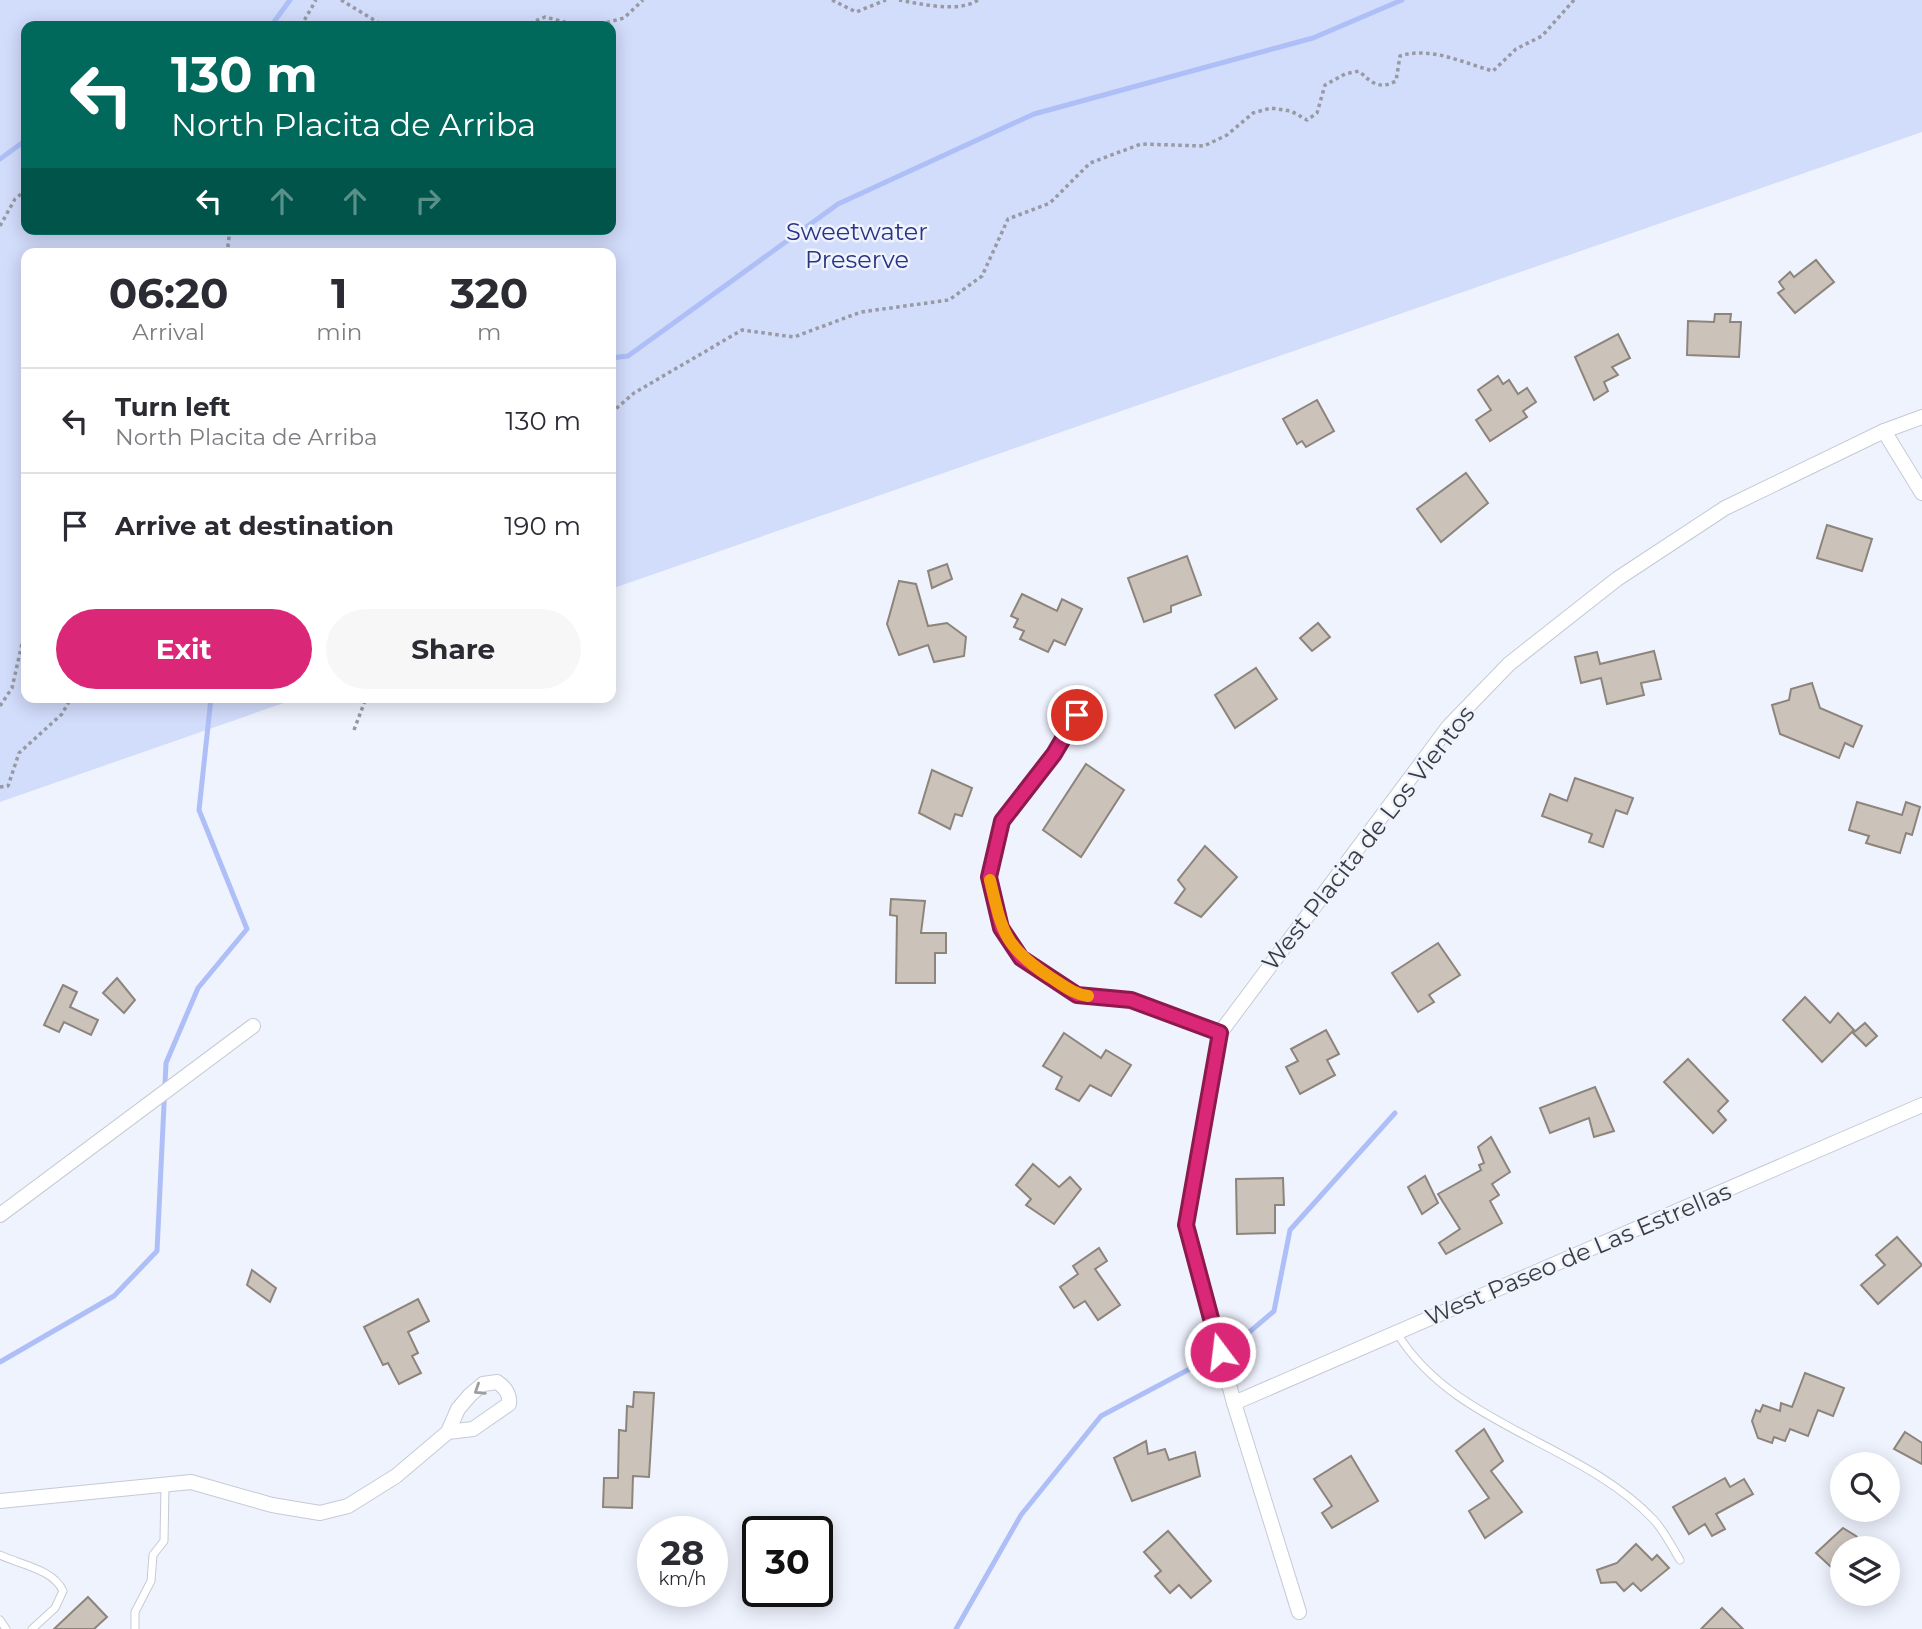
<!DOCTYPE html>
<style>
:root{--surface:#fff;--page:#f7f7f7;--text:#2b2b33;--muted:#7c7c81;--line:#e1e1e2;--accent:#db2777}
body{margin:0;font-family:Montserrat,sans-serif;background:var(--page);color:var(--text);height:100vh;display:flex;flex-direction:column;font-size:26px;white-space:nowrap}
*{box-sizing:border-box;margin:0}
p{font-size:23px;color:var(--muted)}
.icon{flex:none;width:38px;height:38px;fill:none;stroke:currentColor;stroke-width:2;stroke-linecap:round;stroke-linejoin:round}
.map{position:relative;flex:1;overflow:hidden}
.panel{position:absolute;left:21px;top:248px;width:595px;height:455px;display:flex;flex-direction:column;background:var(--surface);border-radius:14px;box-shadow:0 4px 18px #0003}
.panel>*{flex:none}
.guide{position:absolute;left:21px;top:21px;width:595px;height:214px;border-radius:14px;box-shadow:0 4px 18px #0003;background:#00695c;color:#fff;overflow:hidden}
.controls{position:absolute;left:1830px;top:1452px;display:grid;gap:14px}
.controls a{display:grid;place-items:center;width:70px;height:70px;border-radius:50%;background:var(--surface);box-shadow:0 4px 18px #0003;font-size:35px}
.speed{position:absolute;left:637px;top:1516px;display:flex;gap:14px;font-size:35px;font-weight:700;text-align:center}
.speed>*{display:grid;place-content:center;width:91px;height:91px;border-radius:50%;background:var(--surface);box-shadow:0 4px 18px #0003;line-height:1}
.speed small{font-size:18px;font-weight:400}
.speed .limit{border:4px solid #111;border-radius:10px;background:#fff;color:#111}
.pin{position:absolute;display:grid;place-items:center;width:60px;height:60px;color:#fff;margin:-30px;border:4px solid #fff;border-radius:50%;box-shadow:0 2px 7px #0007}
.me{position:absolute;width:77px;margin:-38px;rotate:345deg;stroke-linejoin:round;filter:drop-shadow(0 0 5px #0008)}
.turn{display:flex;align-items:center;gap:24px;height:147px;padding:0 35px;font-size:32px}
.turn .icon{width:91px;height:91px;stroke-width:2.5}
.turn b{display:block;font-size:49px;line-height:60px}
.lanes{display:flex;align-items:center;height:66px;padding:0 35px;background:#0003;justify-content:center;gap:35px;direction:ltr}
.lanes .off{opacity:.35}
.eta{display:flex;justify-content:space-evenly;align-items:center;height:119px;text-align:center}
.eta b{font-size:42px;font-weight:700;line-height:49px}
.button{display:flex;gap:14px;margin-top:auto;padding:14px 35px}
.button a{flex:1;height:80px;border-radius:42px;background:var(--accent);color:#fff;font-size:28px;font-weight:700;line-height:80px;text-align:center}
.button a+a{background:var(--page);color:var(--text)}
ul{padding:0;list-style:none}
li{display:flex;align-items:center;gap:21px;height:105px;padding:0 35px;border-top:2px solid var(--line)}
li div{flex:1}
li b{display:block;font-size:26px}
li em{font-style:normal}
.map>svg:first-child{display:block}
.green{fill:#d2dcfb;fill-rule:evenodd}
.lines{fill:none;stroke-linecap:round;stroke-linejoin:round}
.stream{stroke:#aebff8;stroke-width:5}
.building{fill:#cbc2ba;stroke:#8d847c;stroke-width:2}
.lane-casing{stroke:#c6cad5;stroke-width:9}
.street-casing{stroke:#c6cad5;stroke-width:16}
.path{stroke:#979aa2;stroke-width:3.5;stroke-dasharray:3.5 3.5;stroke-linecap:butt}
.lane{stroke:#fff;stroke-width:7}
.street{stroke:#fff;stroke-width:14}
.oneway{stroke:#9c9ea0}
.route-casing{stroke:#8e194d;stroke-width:18}
.route{stroke:#db2777;stroke-width:12}
.slow{stroke:#f59e0b;stroke-width:12}
.labels{text-anchor:middle;dominant-baseline:central;stroke-width:5;stroke-linejoin:round;paint-order:stroke}
.park-label{font-size:24px;fill:#293485;stroke:#eff3fe}
.street-label{font-size:24px;fill:#3a3c40;stroke:#eff3fe}
</style>
<div class="map">
<svg width="1922" height="1629" viewBox="0 0 1922 1629">
<rect width="100%" height="100%" fill="#eff3fe"/>
<path class="green" d="M0,0H1922V132L611,589V254H26V698H298L0,802ZM26,26H611V229H26Z"/>
<g class="lines">
<g class="stream">
<path d="M271,26L290,0"/>
<path d="M0,159L26,140"/>
<path d="M611,358L628,356L838,204L1034,114L1313,38L1402,0"/>
<path d="M0,1362L114,1296L157,1251L166,1063L198,988L247,929L199,810L211,698"/>
<path d="M956,1629L1021,1515L1101,1416L1233,1346L1274,1311L1290,1230L1395,1113"/>
</g>
</g>
<g class="building">
<path d="M1816,260L1834,282L1795,313L1778,293L1784,289L1779,282L1790,272L1794,277Z"/>
<path d="M1715,314H1731L1730,322H1741L1739,357L1687,355L1688,321L1714,322Z"/>
<path d="M1618,334L1630,358L1612,367L1618,375L1604,382L1608,391L1594,400L1575,357Z"/>
<path d="M1498,376L1503,384L1509,380L1518,394L1527,388L1536,402L1523,411L1527,417L1490,441L1476,420L1491,410L1478,390Z"/>
<path d="M1317,400L1334,431L1306,447L1302,441L1297,444L1283,419Z"/>
<path d="M1466,473L1488,503L1441,542L1417,509Z"/>
<path d="M1827,525L1872,539L1862,571L1817,558Z"/>
<path d="M1187,556L1201,595L1171,606V612L1144,622L1128,578Z"/>
<path d="M947,564L952,579L932,588L928,571Z"/>
<path d="M899,581L916,584L928,626L947,623L966,637L964,656L934,662L928,645L899,655L887,624Z"/>
<path d="M1022,594L1057,611L1062,599L1082,609L1065,645L1054,640L1048,652L1020,639L1024,631L1014,627L1018,619L1011,616Z"/>
<path d="M1318,623L1330,637L1312,651L1300,638Z"/>
<path d="M1654,651L1661,679L1641,683L1644,695L1607,704L1601,678L1581,683L1575,657L1597,652L1600,664Z"/>
<path d="M1256,668L1277,699L1235,728L1215,695Z"/>
<path d="M1812,683L1820,708L1862,726L1853,747L1845,743L1839,758L1780,734L1772,705L1789,700L1791,689Z"/>
<path d="M1086,764L1124,790L1081,857L1043,830Z"/>
<path d="M932,770L972,788L962,816L955,814L950,829L919,813Z"/>
<path d="M1575,778L1633,798L1627,814L1616,810L1603,847L1589,842L1592,834L1542,816L1550,794L1567,801Z"/>
<path d="M1857,802L1902,815L1906,802L1920,807L1912,835L1906,833L1900,853L1866,843L1869,836L1849,830Z"/>
<path d="M1205,846L1237,877L1201,917L1175,903L1185,889L1178,880Z"/>
<path d="M891,899L925,901L921,933H946V953H935V983H896L897,916L890,915Z"/>
<path d="M1438,943L1460,975L1429,995L1434,1002L1418,1012L1392,973Z"/>
<path d="M117,978L135,1000L124,1013L103,993Z"/>
<path d="M63,985L77,992L70,1007L98,1020L91,1035L64,1022L59,1032L44,1025Z"/>
<path d="M1805,997L1830,1023L1838,1013L1854,1030L1822,1062L1783,1020Z"/>
<path d="M1865,1023L1877,1036L1866,1046L1853,1033Z"/>
<path d="M1326,1030L1339,1054L1327,1060L1335,1075L1300,1094L1286,1067L1298,1061L1291,1049Z"/>
<path d="M1064,1033L1101,1058L1106,1050L1131,1065L1111,1096L1090,1085L1079,1101L1056,1089L1062,1077L1043,1066Z"/>
<path d="M1688,1059L1728,1101L1718,1111L1726,1120L1713,1133L1664,1082Z"/>
<path d="M1595,1087L1614,1131L1594,1137L1589,1118L1550,1133L1540,1108Z"/>
<path d="M1491,1137L1510,1172L1492,1184L1499,1195L1490,1201L1502,1223L1446,1254L1439,1243L1460,1229L1438,1194L1481,1170L1479,1165L1484,1163L1478,1147Z"/>
<path d="M1033,1164L1059,1187L1070,1177L1081,1189L1054,1224L1026,1205L1031,1199L1016,1185Z"/>
<path d="M1425,1176L1438,1203L1422,1214L1408,1187Z"/>
<path d="M1283,1178L1284,1205H1275V1233L1237,1234L1236,1179Z"/>
<path d="M1897,1237L1922,1265L1878,1304L1861,1285L1885,1265L1876,1255Z"/>
<path d="M1099,1248L1107,1261L1095,1269L1120,1305L1098,1320L1085,1301L1074,1308L1060,1287L1078,1274L1073,1266Z"/>
<path d="M252,1270L276,1288L270,1302L247,1285Z"/>
<path d="M418,1299L429,1321L408,1332L418,1353L412,1356L421,1373L399,1384L388,1363L383,1365L364,1327Z"/>
<path d="M1805,1373L1844,1388L1833,1416L1818,1410L1808,1436L1790,1429L1785,1441L1774,1437L1772,1443L1758,1438L1752,1421L1756,1410L1760,1412L1763,1405L1780,1411L1781,1403L1792,1407Z"/>
<path d="M634,1392L654,1393L649,1477L633,1476L632,1508L603,1507L604,1478H618L619,1430L626,1431L627,1406L633,1407Z"/>
<path d="M1484,1429L1503,1461L1491,1471L1522,1512L1485,1538L1469,1511L1489,1498L1456,1451Z"/>
<path d="M1905,1432L1922,1443V1464L1894,1449Z"/>
<path d="M1146,1441L1148,1454L1165,1449L1169,1460L1195,1452L1200,1476L1132,1501L1114,1458Z"/>
<path d="M1351,1456L1378,1501L1332,1528L1322,1513L1332,1506L1314,1479Z"/>
<path d="M1725,1478L1730,1487L1744,1479L1753,1494L1716,1514L1725,1529L1712,1536L1705,1524L1689,1534L1673,1507Z"/>
<path d="M1843,1528L1856,1536L1867,1549H1843V1559L1832,1568L1816,1553Z"/>
<path d="M1168,1531L1211,1581L1191,1598L1179,1585L1170,1593L1155,1576L1161,1571L1144,1552Z"/>
<path d="M1636,1544L1652,1560L1657,1555L1669,1568L1641,1591L1633,1583L1624,1591L1616,1582L1601,1583L1597,1570L1617,1563Z"/>
<path d="M88,1597L107,1617L94,1629H54Z"/>
<path d="M1722,1608L1743,1629H1701Z"/>
</g>
<g class="lines">
<g class="lane-casing">
<g id="lane">
<path d="M1397,1333C1453,1426 1582,1443 1654,1520C1664,1531 1672,1547 1680,1560"/>
<path d="M0,1555C21,1565 53,1569 63,1591L55,1608L32,1629"/>
<path d="M0,1620L6,1629"/>
<path d="M135,1629V1612L151,1581L153,1555L164,1541L165,1485"/>
</g>
</g>
<g class="street-casing">
<g id="street">
<path d="M1884,431L1922,493"/>
<path d="M1077,715L1054,753L1002,822L989,877L1001,928L1021,958L1077,995L1131,1000L1220,1033"/>
<path d="M0,1215L253,1026"/>
<path d="M1234,1403L1922,1105"/>
<path d="M0,1501L191,1482L272,1505L320,1513L348,1506L396,1476L448,1432L458,1409L470,1395L483,1384L497,1382C506,1388 510,1394 509,1404L473,1429L448,1432"/>
<path d="M1299,1612L1234,1403L1186,1225L1220,1033L1449,726L1509,664L1617,579L1725,508L1884,431L1922,417"/>
</g>
</g>
<g class="path">
<path d="M341,0L384,26"/>
<path d="M832,0L856,12L886,0"/>
<path d="M899,0C920,4 960,13 978,0"/>
<path d="M301,26L316,0"/>
<path d="M523,26L545,17L580,26"/>
<path d="M593,26L624,18L643,0"/>
<path d="M0,226L15,199L26,190"/>
<path d="M227,254L230,229"/>
<path d="M611,413L634,393L742,330L794,337L861,312L949,300L982,276L1008,219L1050,203L1090,163L1141,144L1204,146L1227,135L1253,113L1271,108L1291,111L1307,120L1317,113L1325,85L1345,74L1359,71C1372,83 1379,90 1396,81L1400,56C1431,46 1463,63 1493,71L1516,49L1542,36L1574,0"/>
<path d="M0,706L12,688L26,626"/>
<path d="M354,730L366,698"/>
<path d="M0,787L8,786L19,753L62,714L71,698"/>
</g>
<use href="#lane" class="lane"/>
<use href="#street" class="street"/>
</g>
<defs><path id="oneway-chevron" d="M-2-3.5L2.5 0L-2 3.5" fill="none" stroke-width="1.6" stroke-linecap="round" stroke-linejoin="round" transform="scale(1.75)"/></defs>
<use class="oneway" href="#oneway-chevron" transform="translate(479 1390) rotate(147)"/>
<g class="lines">
<g class="route-casing">
<path id="route" d="M1077,715L1054,754L1002,821L989,877L1001,928L1021,958L1077,995L1131,1000L1220,1033L1186,1225L1220,1352"/>
</g>
<use href="#route" class="route"/>
<path class="slow" d="M990,880C1002,931 1004,947 1050,977C1063,985 1073,994 1088,996"/>
</g>
<g class="labels">
<g class="park-label">
<text x="857" y="231">Sweetwater<tspan x="857" dy="28">Preserve</tspan></text>
</g>
<g class="street-label">
<text transform="translate(1368 838) rotate(-52)">West Placita de Los Vientos</text>
<text transform="translate(1578 1254) rotate(-23)">West Paseo de Las Estrellas</text>
</g>
</g>
</svg>
<div class="controls">
<a><svg class="icon" aria-label="search" viewBox="0 0 24 24"><circle cx="10" cy="10" r="6"/><path d="M15 15l6 6"/></svg></a>
<a><svg class="icon" aria-label="layers" viewBox="0 0 24 24"><path d="M12 4l9 5-9 5-9-5zM3 14l9 5 9-5"/></svg></a>
</div>
<div class="speed"><div>28<small>km/h</small></div><div class="limit">30</div></div>
<div class="pin" style="left:1077px;top:715px;background:#d93025"><svg class="icon" aria-label="arrive" viewBox="0 0 24 24"><path d="M6 21V4h12l-3 4 3 4H6"/></svg></div>
<svg class="me" style="left:1220px;top:1352px" viewBox="-20 -20 40 40"><circle r="17" fill="#db2777" stroke="#fff" stroke-width="3"/><path d="M0-11L8 9 0 5-8 9z" fill="#fff"/></svg>
<div class="guide">
<div class="turn"><svg class="icon" aria-label="left" viewBox="0 0 24 24"><path d="M17 20v-9H6M10 6l-5 5 5 5"/></svg><div><b>130 m</b>North Placita de Arriba</div></div>
<div class="lanes"><svg class="icon" aria-label="left" viewBox="0 0 24 24"><path d="M17 20v-9H6M10 6l-5 5 5 5"/></svg><svg class="icon off" aria-label="ahead" viewBox="0 0 24 24"><path d="M12 20V5M6 11l6-6 6 6"/></svg><svg class="icon off" aria-label="ahead" viewBox="0 0 24 24"><path d="M12 20V5M6 11l6-6 6 6"/></svg><svg class="icon off" aria-label="right" viewBox="0 0 24 24"><path d="M7 20v-9h11M14 6l5 5-5 5"/></svg></div>
</div>
<section class="panel">
<div class="eta">
<div><b>06:20</b><p>Arrival</p></div>
<div><b>1</b><p>min</p></div>
<div><b>320</b><p>m</p></div>
</div>
<ul>
<li><svg class="icon" aria-label="left" viewBox="0 0 24 24"><path d="M17 20v-9H6M10 6l-5 5 5 5"/></svg><div><b>Turn left</b><p>North Placita de Arriba</p></div><em>130 m</em></li>
<li><svg class="icon" aria-label="arrive" viewBox="0 0 24 24"><path d="M6 21V4h12l-3 4 3 4H6"/></svg><div><b>Arrive at destination</b></div><em>190 m</em></li>
</ul>
<div class="button"><a>Exit</a><a>Share</a></div>
</section>
</div>
